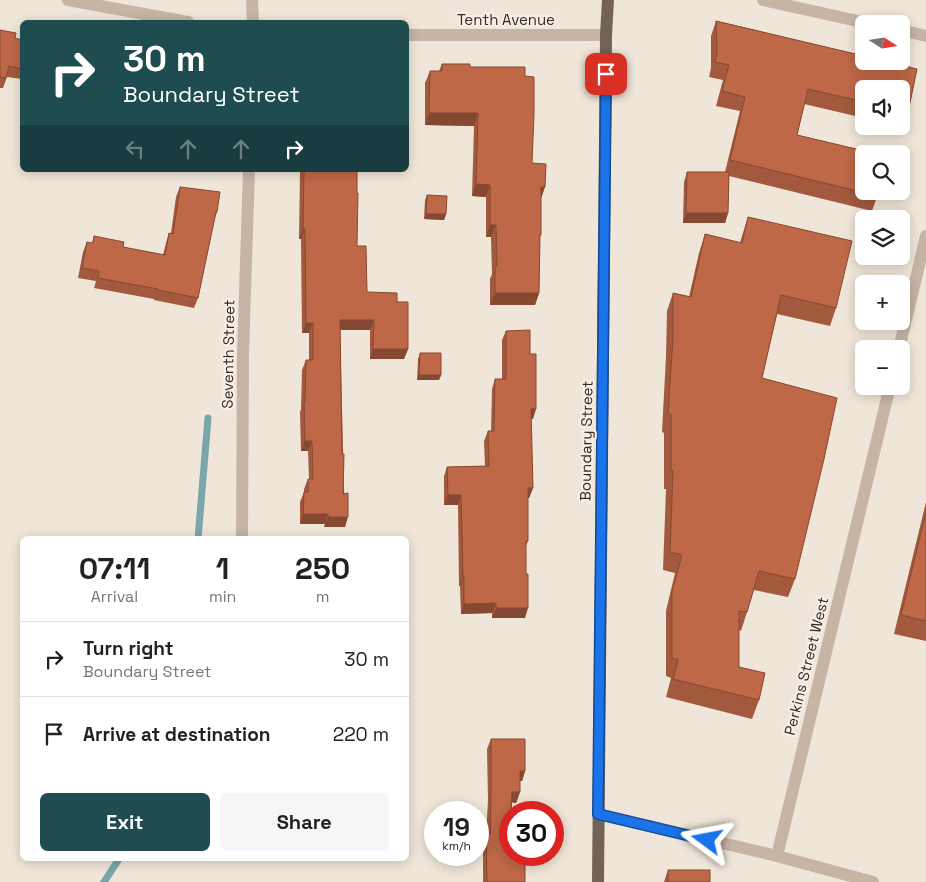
<!DOCTYPE html>
<meta charset="utf-8">
<style>
:root{--surface:#fff;--page:#f6f6f6;--text:#222;--muted:#767676;--line:#e0e0e0;--accent:#1f4c50}
body{margin:0;font-family:"Space Grotesk",sans-serif;background:var(--page);color:var(--text);height:100vh;display:flex;flex-direction:column;font-size:19px;white-space:nowrap}
*{box-sizing:border-box;margin:0}
p{font-size:16px;color:var(--muted)}
.icon{flex:none;width:28px;height:28px;fill:none;stroke:currentColor;stroke-width:2;stroke-linecap:round;stroke-linejoin:round}
.map{position:relative;flex:1;overflow:hidden}
.panel{position:absolute;left:20px;top:536px;width:389px;height:325px;display:flex;flex-direction:column;background:var(--surface);border-radius:8px;box-shadow:0 2px 12px #0003}
.panel>*{flex:none}
.top-card{position:absolute;left:20px;top:20px;width:389px;height:152px;border-radius:8px;box-shadow:0 2px 12px #0003;background:#1f4c50;color:#fff;overflow:hidden}
.needle{width:32px;rotate:102deg}
.buttons{position:absolute;left:855px;top:15px;display:grid;gap:10px}
.buttons a{display:grid;place-items:center;width:55px;height:55px;border-radius:8px;background:var(--surface);box-shadow:0 2px 12px #0003;font-size:25px}
.speed{position:absolute;left:424px;top:801px;display:flex;gap:10px;font-size:25px;font-weight:700;text-align:center}
.speed>*{display:grid;place-content:center;width:65px;height:65px;border-radius:50%;background:var(--surface);box-shadow:0 2px 12px #0003;line-height:1}
.speed small{font-size:12px;font-weight:400}
.speed .limit{border:8px solid #d22;background:#fff;color:#111}
.pin{position:absolute;display:grid;place-items:center;width:42px;height:42px;color:#fff;margin:-21px;border-radius:10px;box-shadow:0 2px 8px #0006}
.me{position:absolute;width:55px;margin:-28px;rotate:283deg;stroke-linejoin:round;filter:drop-shadow(0 0 4px #0008)}
.turn{display:flex;align-items:center;gap:18px;height:105px;padding:0 20px;font-size:22px}
.turn .icon{width:65px;height:65px;stroke-width:2.5}
.turn b{display:block;font-size:35px;line-height:42px}
.lanes{display:flex;align-items:center;height:48px;padding:0 20px;background:#0003;justify-content:center;gap:25px;direction:ltr}
.lanes .off{opacity:.35}
.eta{display:flex;justify-content:space-evenly;align-items:center;height:85px;text-align:center}
.eta b{font-size:30px;font-weight:700;line-height:35px}
.button{display:flex;gap:10px;margin-top:auto;padding:10px 20px}
.button a{flex:1;height:58px;border-radius:8px;background:var(--accent);color:#fff;font-size:20px;font-weight:700;line-height:58px;text-align:center}
.button a+a{background:var(--page);color:var(--text)}
ul{padding:0;list-style:none}
li{display:flex;align-items:center;gap:15px;height:75px;padding:0 20px;border-top:1px solid var(--line)}
li div{flex:1}
li b{display:block;font-size:19px}
li em{font-style:normal}
.map>svg:first-child{display:block}
.lines{fill:none;stroke-linecap:round;stroke-linejoin:round}
.stream{stroke:#79a6aa;stroke-width:7}
.minor{stroke:#c6b5a5;stroke-width:12}
.major{stroke:#736258;stroke-width:12}
.wall{fill:#a3593d}
.shaded-wall{fill:#854932}
.building{fill:#be6847;stroke:#854932}
.route-casing{stroke:#114b97;stroke-width:12}
.route{stroke:#1a73e8;stroke-width:9}
.labels{text-anchor:middle;dominant-baseline:central;stroke-width:4.5;stroke-linejoin:round;paint-order:stroke}
.street-label{font-size:15px;fill:#322a26;stroke:#f7efe4}
</style>
<div class="map">
<svg width="926" height="882" viewBox="0 0 926 882">
<rect width="100%" height="100%" fill="#efe5d8"/>
<g class="lines">
<g class="stream">
<path d="M198,539L208,418"/>
<path d="M104,882L119,859"/>
</g>
<g class="minor">
<path d="M68,0L188,22"/>
<path d="M252,0L253,22"/>
<path d="M763,0L871,24"/>
<path d="M901,30L926,36"/>
<path d="M406,35H606"/>
<path d="M899,349L926,236"/>
<path d="M242,539L243,354L249,170"/>
<path d="M598,814L777,856"/>
<path d="M873,882L777,856L890,386"/>
</g>
<path class="major" d="M598,882L606,35L608,0"/>
</g>
<g class="wall">
<path d="M716,21L864,56V61H885L917,69L908,112L902,127L898,126H901V89H864V118L804,104L797,135L877,154H864V191H879L872,211L729,176L728,213L725,223H683L684,182L687,172H725L740,111L716,106L723,80L709,77L711,68V36Z"/>
<path d="M0,30L15,38L22,40V79L7,77L3,88H0Z"/>
<path d="M442,64L470,67L525,76L532,163L541,199V235L540,237L539,293L535,305H490V279L492,274L491,237H486V197L472,196L474,126L425,125V83L430,71H439Z"/>
<path d="M300,170H357V246L367,292L397,302L408,349L404,359H370V330H340L345,527H324L325,524H300V502L304,492V489L308,479H309L308,451H301L300,412L301,409L302,370L306,360H309V333H302L301,239H299Z"/>
<path d="M180,187L217,212L214,221L198,298L194,308L154,300V299L94,288L96,281L78,278L83,252L87,242L92,243L94,236L123,247L163,255L166,243L169,233H171L176,197Z"/>
<path d="M427,195L446,214L444,220L424,219L425,200Z"/>
<path d="M748,217L836,308L830,326L777,314L762,378L795,579L788,597L754,590L747,612L741,631L739,630V667L759,700L752,719L666,697L671,678L666,676V611L675,573L663,570L666,489H664V433L662,432L666,356L667,311L673,293L689,297L699,253L705,234L740,243L742,236Z"/>
<path d="M506,331L530,354L533,419H531L533,488L529,498H528V541L526,546L525,618H492V613L461,614L460,586H459L458,505H444V476L447,467L485,466L484,441L488,431H491L492,389L495,379H502V340Z"/>
<path d="M420,353L441,375L439,380H417L418,359Z"/>
<path d="M926,502V641L894,634Z"/>
<path d="M491,739L525,771L522,781H520V792L516,803L512,802L510,855L525,882H483V845L486,835L488,800L487,749Z"/>
<path d="M668,870V882H664Z"/>
</g>
<g class="shaded-wall">
<path d="M429,113H478L474,126L425,125Z"/>
<path d="M476,184L490,185L486,197L472,196Z"/>
<path d="M541,187H545L541,199Z"/>
<path d="M686,213H728L725,223H683Z"/>
<path d="M426,214H446L444,220L424,219Z"/>
<path d="M490,225H496L491,237H486Z"/>
<path d="M303,229H305L301,239H299Z"/>
<path d="M495,293H539L535,305H490Z"/>
<path d="M340,320H374L370,330H337Z"/>
<path d="M306,323H313L309,333H302Z"/>
<path d="M373,349H408L404,359H370Z"/>
<path d="M419,375H441L439,380H417Z"/>
<path d="M531,409H536L533,419H528Z"/>
<path d="M305,441H312L308,451H301Z"/>
<path d="M528,488H533L529,498H525Z"/>
<path d="M448,495H461L458,505H444Z"/>
<path d="M303,514H328L325,524H300Z"/>
<path d="M328,517H348L345,527H324Z"/>
<path d="M463,576H464L460,586H459Z"/>
<path d="M496,603L492,613L461,614L464,604Z"/>
<path d="M496,608H528L525,618H492Z"/>
<path d="M520,771H525L522,781H516Z"/>
<path d="M512,792H520L516,803L508,802Z"/>
</g>
<g class="building">
<path d="M716,21L864,56V61H885L917,69L908,112L901,111V89H864V102L808,89L797,135L877,154H864V191H879L878,196L730,160L745,97L722,91L729,65L715,62L717,53Z"/>
<path d="M0,30L16,33L15,38L22,40V69L9,66L6,78L0,77Z"/>
<path d="M442,64H470V67H525V76L534,77V114L532,163L546,164L545,187H541V235H540L539,293H495V266H497L496,225H490V185L476,184L478,113H429L430,71H442Z"/>
<path d="M304,170H357V193H358L357,246H366L367,292L397,293V302H408V349H373L374,320H340L342,454H344L343,494L348,493V517H328V514H303L304,492H308V479H313L312,441H305L304,402H305L306,360H313V323H306L305,229H303Z"/>
<path d="M687,172H729L728,213H686Z"/>
<path d="M180,187L220,192L217,212H216L198,298L158,290V289L98,278L99,271L82,268L87,242L93,243L94,236L124,242L123,247L165,255L169,233L173,234Z"/>
<path d="M427,195L447,196L446,214H426Z"/>
<path d="M748,217L852,241L836,308L781,295L762,378L837,398L824,459L795,579L759,571L747,612L739,611V667L765,673L759,700L673,679L678,660L672,658V592L682,555L670,552L673,471L671,470V414H668L673,338V293L691,297L705,234L742,243Z"/>
<path d="M530,330V354H536V409H531L533,488H528V541H526V574H528V608H496V603L464,604V576H463L461,495H448L447,467L489,466L488,431H494L495,379H506V331Z"/>
<path d="M420,353H441V375H419Z"/>
<path d="M926,512V621L901,615Z"/>
<path d="M491,739H525V771H520V792H512L511,812H510V855H525V882H487L486,835H490L491,790Z"/>
<rect x="668" y="870" width="42" height="12"/>
</g>
<g class="lines">
<g class="route-casing">
<path id="route" d="M606,74L598,814L707,840"/>
</g>
<use href="#route" class="route"/>
</g>
<g class="labels">
<g class="street-label">
<text x="506" y="19">Tenth Avenue</text>
<text transform="translate(228 354) rotate(-89)">Seventh Street</text>
<text transform="translate(586 441) rotate(-89)">Boundary Street</text>
<text transform="translate(806 666) rotate(-76)">Perkins Street West</text>
</g>
</g>
</svg>
<div class="buttons">
<a><svg class="needle" viewBox="-14 -14 28 28"><path d="M0-13l5 13h-10z" fill="#e53935"/><path d="M0 13l5-13h-10z" fill="#767676"/></svg></a>
<a><svg class="icon" aria-label="sound" viewBox="0 0 24 24"><path d="M4 9h4l5-4v14l-5-4H4zM17 9q2 3 0 6"/></svg></a>
<a><svg class="icon" aria-label="search" viewBox="0 0 24 24"><circle cx="10" cy="10" r="6"/><path d="M15 15l6 6"/></svg></a>
<a><svg class="icon" aria-label="layers" viewBox="0 0 24 24"><path d="M12 4l9 5-9 5-9-5zM3 14l9 5 9-5"/></svg></a>
<a>+</a>
<a>−</a>
</div>
<div class="speed"><div>19<small>km/h</small></div><div class="limit">30</div></div>
<div class="pin" style="left:606px;top:74px;background:#d93025"><svg class="icon" aria-label="arrive" viewBox="0 0 24 24"><path d="M6 21V4h12l-3 4 3 4H6"/></svg></div>
<svg class="me" style="left:707px;top:840px" viewBox="-20 -20 40 40"><path d="M0-17L14 15 0 8-14 15z" fill="#1a73e8" stroke="#fff" stroke-width="4"/></svg>
<div class="top-card">
<div class="turn"><svg class="icon" aria-label="right" viewBox="0 0 24 24"><path d="M7 20v-9h11M14 6l5 5-5 5"/></svg><div><b>30 m</b>Boundary Street</div></div>
<div class="lanes"><svg class="icon off" aria-label="left" viewBox="0 0 24 24"><path d="M17 20v-9H6M10 6l-5 5 5 5"/></svg><svg class="icon off" aria-label="ahead" viewBox="0 0 24 24"><path d="M12 20V5M6 11l6-6 6 6"/></svg><svg class="icon off" aria-label="ahead" viewBox="0 0 24 24"><path d="M12 20V5M6 11l6-6 6 6"/></svg><svg class="icon" aria-label="right" viewBox="0 0 24 24"><path d="M7 20v-9h11M14 6l5 5-5 5"/></svg></div>
</div>
<section class="panel">
<div class="eta">
<div><b>07:11</b><p>Arrival</p></div>
<div><b>1</b><p>min</p></div>
<div><b>250</b><p>m</p></div>
</div>
<ul>
<li><svg class="icon" aria-label="right" viewBox="0 0 24 24"><path d="M7 20v-9h11M14 6l5 5-5 5"/></svg><div><b>Turn right</b><p>Boundary Street</p></div><em>30 m</em></li>
<li><svg class="icon" aria-label="arrive" viewBox="0 0 24 24"><path d="M6 21V4h12l-3 4 3 4H6"/></svg><div><b>Arrive at destination</b></div><em>220 m</em></li>
</ul>
<div class="button"><a>Exit</a><a>Share</a></div>
</section>
</div>
